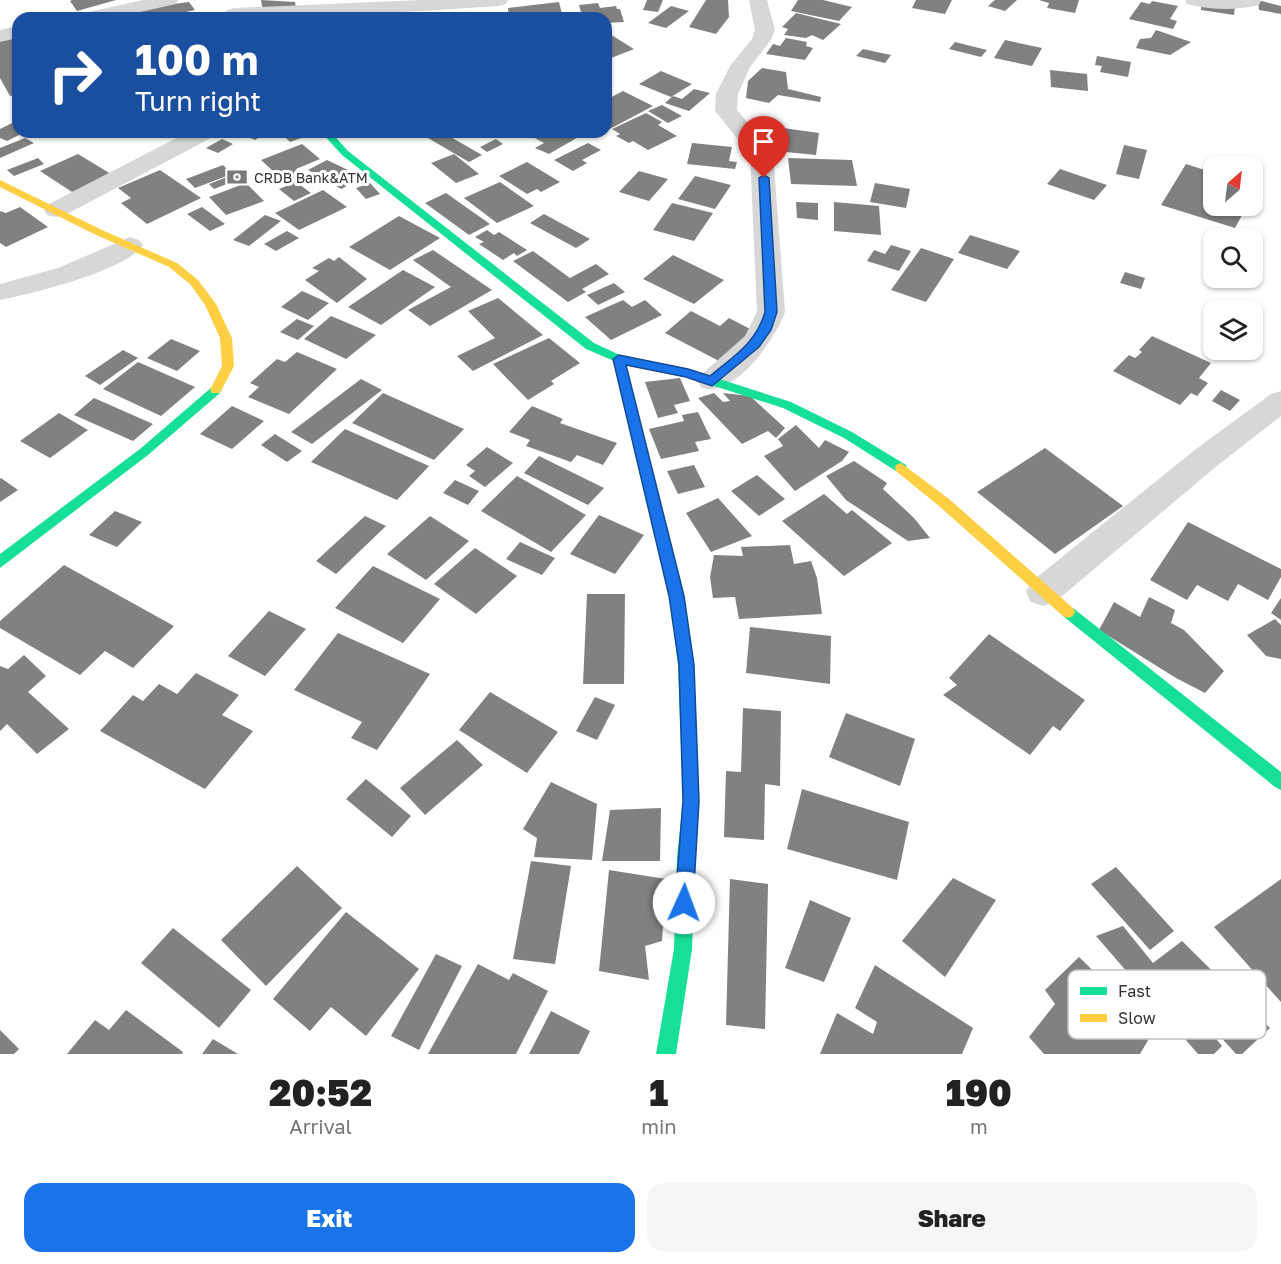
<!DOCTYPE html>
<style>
:root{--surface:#fff;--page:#f6f6f6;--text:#222;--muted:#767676;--accent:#1a73e8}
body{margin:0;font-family:"Golos Text",sans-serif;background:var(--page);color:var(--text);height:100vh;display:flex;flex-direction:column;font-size:22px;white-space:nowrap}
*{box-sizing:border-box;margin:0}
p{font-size:20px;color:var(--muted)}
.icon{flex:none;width:33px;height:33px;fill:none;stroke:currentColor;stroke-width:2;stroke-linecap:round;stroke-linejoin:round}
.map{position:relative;height:1054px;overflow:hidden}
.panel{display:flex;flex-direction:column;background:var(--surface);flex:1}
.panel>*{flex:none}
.top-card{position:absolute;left:12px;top:12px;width:600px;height:126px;border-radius:18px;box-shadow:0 2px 4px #0004;background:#1a4fa0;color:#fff;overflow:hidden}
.needle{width:39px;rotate:28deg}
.controls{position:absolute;left:1203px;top:156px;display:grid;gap:12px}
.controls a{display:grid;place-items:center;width:60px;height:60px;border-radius:12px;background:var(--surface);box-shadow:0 2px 4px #0004;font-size:30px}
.pin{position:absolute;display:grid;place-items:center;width:51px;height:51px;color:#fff;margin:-62px -26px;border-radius:50% 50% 50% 0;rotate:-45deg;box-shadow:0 0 6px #0007}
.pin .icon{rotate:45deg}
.me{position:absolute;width:66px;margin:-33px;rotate:2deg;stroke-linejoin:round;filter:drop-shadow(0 0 4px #0008)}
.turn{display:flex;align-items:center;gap:21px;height:126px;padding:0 24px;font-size:27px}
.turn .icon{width:78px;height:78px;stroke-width:2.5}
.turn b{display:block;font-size:42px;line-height:51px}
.eta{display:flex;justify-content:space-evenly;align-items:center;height:102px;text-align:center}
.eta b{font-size:36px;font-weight:800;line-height:42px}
.action{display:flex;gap:12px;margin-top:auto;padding:12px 24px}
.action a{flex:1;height:69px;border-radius:18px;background:var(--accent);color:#fff;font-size:24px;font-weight:800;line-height:69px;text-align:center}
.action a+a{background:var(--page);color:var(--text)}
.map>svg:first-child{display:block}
.building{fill:#818181}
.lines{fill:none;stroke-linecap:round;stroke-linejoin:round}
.street{fill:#d7d7d7;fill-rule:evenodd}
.fast{fill:#16e098;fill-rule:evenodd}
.slow{fill:#ffcf43;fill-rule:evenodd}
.route{fill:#1a73e8;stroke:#114b97;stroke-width:1.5}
.labels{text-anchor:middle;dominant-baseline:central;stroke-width:6;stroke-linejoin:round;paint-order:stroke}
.far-poi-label{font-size:14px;fill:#333;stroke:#fff;text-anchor:start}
.key{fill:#fff;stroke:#c2c2c2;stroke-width:1.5}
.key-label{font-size:16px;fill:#333}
</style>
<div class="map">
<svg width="1281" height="1054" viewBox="0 0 1281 1054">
<rect width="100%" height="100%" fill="#fff"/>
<g class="building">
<path d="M116,0L77,11L70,1L72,0Z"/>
<path d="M261,0L295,2L296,7L263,11Z"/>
<path d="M647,0H663L658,12L643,10Z"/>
<path d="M706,0H728L729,17L716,34L689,27Z"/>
<path d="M798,0H823L852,7L839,21L791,11Z"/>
<path d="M916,0H952L945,14L912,8Z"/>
<path d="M995,0H1017L1005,11L988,6Z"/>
<path d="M1039,0H1079L1075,13L1047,8L1049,3Z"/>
<path d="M1258,0L1281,6V14L1259,10Z"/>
<path d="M1152,1L1178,6L1170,19L1177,21L1173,29L1129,19L1141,2L1150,4Z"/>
<path d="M189,2L195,10L172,15L174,18H142L138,13L141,18H97L135,9Z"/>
<path d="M559,2L563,18H509L508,8Z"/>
<path d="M1201,2L1235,7L1234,15L1201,10Z"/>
<path d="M598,3L600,8L616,6L617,9H620L624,22L606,23V18H568L566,13L581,12L579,5Z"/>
<path d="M671,6L689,11L666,28L648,23Z"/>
<path d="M393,12L395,18H359V17Z"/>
<path d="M796,13L841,24L823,40L812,35L806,38L784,35L788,29L782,27Z"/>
<path d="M1156,30L1191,42L1170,55L1136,48L1140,39L1151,38Z"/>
<path d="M18,36V94L10,96L0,78V41Z"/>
<path d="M613,36L634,49L606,60V39Z"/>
<path d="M786,38L807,42L806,46L813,48L805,60L766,54L773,44L780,46Z"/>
<path d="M1005,40L1042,48L1032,66L994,58Z"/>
<path d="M955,42L987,50L981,57L949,49Z"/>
<path d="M863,49L891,55L885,63L856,56Z"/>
<path d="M1097,56L1131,62L1128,77L1100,72L1102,66L1095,65Z"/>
<path d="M762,68L786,72L788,89L821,97L820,102L778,95L769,103L746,98L748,81Z"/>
<path d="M1050,70L1087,74L1088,91L1051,87Z"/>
<path d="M661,71L692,84L671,97L639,84Z"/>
<path d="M694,89L710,93L689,111L665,103L673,96L682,99Z"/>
<path d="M623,91L653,106L606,131V100Z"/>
<path d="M662,105L682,116L668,123L648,111Z"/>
<path d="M646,113L662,122L658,125L677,136L648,150L633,141L629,143L616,136L620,134L612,129Z"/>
<path d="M18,120V132H25L7,141L0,138V129Z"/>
<path d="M776,127L819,133L816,155L776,151L781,144H775Z"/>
<path d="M236,132H268L255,140Z"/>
<path d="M280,132H302L307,136L290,142Z"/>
<path d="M424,132H442L482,155L469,162L421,134Z"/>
<path d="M542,132H587L549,154L535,148L544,143L533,137Z"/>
<path d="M25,138L34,143L0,158V148Z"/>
<path d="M222,139L233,144L218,153L206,148Z"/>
<path d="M496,139L503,144L487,152L480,147Z"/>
<path d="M588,143L601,150L582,160L587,163L573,171L554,160Z"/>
<path d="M692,143L732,147L729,161L737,162L735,169L687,164Z"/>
<path d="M302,144L320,159L296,169L303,176L285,182L261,160Z"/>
<path d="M1124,145L1147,150L1139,179L1116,174Z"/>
<path d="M78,154L111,174L72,192L40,171Z"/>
<path d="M454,154L479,174L456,183L431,163Z"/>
<path d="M38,158L44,164L14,176L7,170Z"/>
<path d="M788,158L852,160L857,186L791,184Z"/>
<path d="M327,160L348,170L328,181L308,170Z"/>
<path d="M527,162L560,182L541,192L537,189L527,194L499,176Z"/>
<path d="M1186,164L1214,173V206H1247L1235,228L1161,205Z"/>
<path d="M223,165L232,174L195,188L186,179Z"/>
<path d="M1060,169L1107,185L1094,200L1047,184Z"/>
<path d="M160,170L201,198L147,224L121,203L131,198L118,188Z"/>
<path d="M639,171L668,179L649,201L619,192Z"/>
<path d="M240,172L245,177L214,189L209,184Z"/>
<path d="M350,173L361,179L341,189L330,182Z"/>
<path d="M695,176L731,185L715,209L678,199Z"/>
<path d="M296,182L311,193L294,201L279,189Z"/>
<path d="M500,182L534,206L497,223L464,198Z"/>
<path d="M246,183L264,201L226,215L209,197Z"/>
<path d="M370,183L380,194L366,199L356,188Z"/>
<path d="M875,183L910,189L906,208L870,202Z"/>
<path d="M323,190L347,207L299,230L275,213Z"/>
<path d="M446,193L490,224L469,235L425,203Z"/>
<path d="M796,202L818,203V220L797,218Z"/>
<path d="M834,202L879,206L881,235L834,231Z"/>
<path d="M672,203L713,213L694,241L653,230Z"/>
<path d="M20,207L48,227L6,247L0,243V211L6,213Z"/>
<path d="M202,207L225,224L210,231L187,214Z"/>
<path d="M544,214L590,239L576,248L530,223Z"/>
<path d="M265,215L281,221L249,246L233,240Z"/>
<path d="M399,216L440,238L390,270L349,247Z"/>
<path d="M487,230L494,235L499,232L527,250L517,256L514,253L503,260L479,244L484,242L475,237Z"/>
<path d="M287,231L299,238L276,251L264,244Z"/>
<path d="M970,235L1020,251L1007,269L958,253Z"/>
<path d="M891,245L911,251L899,271L867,261L874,250L885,254Z"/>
<path d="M921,248L954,259L926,302L891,290Z"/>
<path d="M433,250L492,290L430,326L408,310L451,287L413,260Z"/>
<path d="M533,251L570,278L596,264L609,274L582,289L586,292L568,302L513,261Z"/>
<path d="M673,255L724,280L694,304L643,279Z"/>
<path d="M339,257L367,279L337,303L305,280L319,271L312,268L329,258L334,261Z"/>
<path d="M403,270L435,287L381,325L348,307Z"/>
<path d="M1125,272L1145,278L1141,289L1120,283Z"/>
<path d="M614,283L625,292L598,305L587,295Z"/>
<path d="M302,291L329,303L308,320L281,307Z"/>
<path d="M498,298L543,335L473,371L457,356L495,338L468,311Z"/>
<path d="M623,300L632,307L645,300L662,315L611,340L585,317Z"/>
<path d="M691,311L720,326L729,318L754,331L719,361L665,333Z"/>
<path d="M331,316L376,335L346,359L304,339Z"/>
<path d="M297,319L314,326L298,340L280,332Z"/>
<path d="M1152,336L1211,363L1199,378L1208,383L1197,396L1191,393L1180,405L1113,371L1129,355L1135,358L1142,352L1139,350Z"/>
<path d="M549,338L580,363L551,381L554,384L528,400L493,364Z"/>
<path d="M171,339L200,351L177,371L147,358Z"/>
<path d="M123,350L138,358L100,385L85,376Z"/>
<path d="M297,352L337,369L289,414L248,397L259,387L250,383L277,359L285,362Z"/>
<path d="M138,362L195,387L161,416L103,389Z"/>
<path d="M680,378L690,401L674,405L678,413L658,418L645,382Z"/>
<path d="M361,379L382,390L312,444L291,432Z"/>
<path d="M1221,390L1240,400L1230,411L1212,401Z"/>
<path d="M383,393L464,429L434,460L352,423Z"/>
<path d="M714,393L723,402L730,401L723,393L750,396L785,428L776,438L768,431L742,444L698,398Z"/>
<path d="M94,398L153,424L133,441L74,415Z"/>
<path d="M232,406L264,421L232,449L200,434Z"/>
<path d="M532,406L563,419L560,423L617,443L603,465L577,455L571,462L526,446L530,440L509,432Z"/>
<path d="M698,412L711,439L695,442L699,451L661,459L649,429L684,421L682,415Z"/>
<path d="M59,413L88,430L50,458L20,441Z"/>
<path d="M796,425L819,448L825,440L849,452L842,461L795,491L764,456L783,446L778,439Z"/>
<path d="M345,429L429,466L397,500L311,462Z"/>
<path d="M275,434L302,451L287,462L261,445Z"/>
<path d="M487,447L513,463L485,487L469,476L475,471L466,465Z"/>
<path d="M1045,448L1123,506L1055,554L977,492Z"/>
<path d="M539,456L604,488L588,505L524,473Z"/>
<path d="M854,461L887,483L883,489L914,518L930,538L908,541L846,500L826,476Z"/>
<path d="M694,465L705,487L678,494L667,471Z"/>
<path d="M757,475L785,499L759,516L731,491Z"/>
<path d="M517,476L586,515L551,552L481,511Z"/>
<path d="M1,478L18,490L0,502V479Z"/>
<path d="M455,480L479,491L468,505L443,493Z"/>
<path d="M824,494L847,514L852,510L892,543L844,576L782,521Z"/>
<path d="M718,498L752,536L711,552L686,513Z"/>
<path d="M115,511L142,522L117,547L89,535Z"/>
<path d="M599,515L644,535L615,574L570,554Z"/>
<path d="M365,516L386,526L336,574L316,561Z"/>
<path d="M430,516L469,541L426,580L387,554Z"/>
<path d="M1188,522L1281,569V577L1268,600L1238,584L1228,601L1197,585L1187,600L1150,580Z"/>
<path d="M520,542L555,558L542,575L506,559Z"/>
<path d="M790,545L794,564L811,561L817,578L822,614L739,619L735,597L713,598L710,577L714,555L743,556L741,547Z"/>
<path d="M475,548L517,576L476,614L434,584Z"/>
<path d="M64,565L174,626L133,668L105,651L80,675L0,628V621Z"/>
<path d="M373,566L440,599L403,643L335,608Z"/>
<path d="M587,594H625L624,684H583Z"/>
<path d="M1149,597L1175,610L1171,623L1184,630L1224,671L1205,693L1176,678L1099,630L1114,602L1140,617Z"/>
<path d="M1281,598V620L1271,613Z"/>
<path d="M269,611L306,629L265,676L228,656Z"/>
<path d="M1275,619L1281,625V659L1266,656L1247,635Z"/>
<path d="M750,627L831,636L830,684L746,673Z"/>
<path d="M338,633L430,674L377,750L351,738L362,722L294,690Z"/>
<path d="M989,634L1085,700L1060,731L1053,726L1030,755L943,695L957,685L949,678Z"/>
<path d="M24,655L46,676L28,692L69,729L37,754L7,724L0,731V666L8,669Z"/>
<path d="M196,673L239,695L222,715L253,731L205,789L100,731L133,695L143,701L159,684L177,694Z"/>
<path d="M490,692L558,732L527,773L459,730Z"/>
<path d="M595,697L615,705L597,740L576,731Z"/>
<path d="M743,708L781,711L780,786L765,784L764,840L724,837L726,771L741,772Z"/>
<path d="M846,713L915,739L900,786L829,757Z"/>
<path d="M457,740L483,765L425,815L400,788Z"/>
<path d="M366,779L411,816L392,837L346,799Z"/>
<path d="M551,782L597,804L592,860L534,857L537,838L523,829Z"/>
<path d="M802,789L909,822L897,880L787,849Z"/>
<path d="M661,808L660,861H602L610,810Z"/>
<path d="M531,861L571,866L555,964L513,959Z"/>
<path d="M297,866L342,908L266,986L221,940Z"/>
<path d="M1116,867L1174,931L1150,950L1091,884Z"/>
<path d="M609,870L666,879L662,941L645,946L649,980L599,971Z"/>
<path d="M953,878L996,900L945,977L902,941Z"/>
<path d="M730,879L768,884L765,1029L726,1025Z"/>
<path d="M1281,879V1002L1214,927Z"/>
<path d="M810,900L851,918L824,982L785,968Z"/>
<path d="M346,912L419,969L366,1036L331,1007L310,1031L273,999Z"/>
<path d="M1123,926L1153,963L1182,941L1270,1028L1242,1054H1236L1160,970L1222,1046L1214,1054H1198L1096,936Z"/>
<path d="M173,928L251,990L219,1028L141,963Z"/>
<path d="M436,954L462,966L419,1050L391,1036Z"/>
<path d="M1079,957L1154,1030L1140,1054H1044L1029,1037L1055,1004L1045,990Z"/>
<path d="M478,964L509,980L513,973L548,991L516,1054H428Z"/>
<path d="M875,965L973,1028L962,1054H820L837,1013L873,1034L877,1022L855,1008Z"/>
<path d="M126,1010L183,1052L182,1054H67L95,1020L109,1030Z"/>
<path d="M551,1011L590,1031L579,1054H529Z"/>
<path d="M0,1030L19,1049L14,1054H0Z"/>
<path d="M213,1039L238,1054H202Z"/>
</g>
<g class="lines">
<g class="street">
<path d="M143,0H178L176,4L113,18H77L80,14Z"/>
<path d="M421,0H508L506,4L499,6C408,12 318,18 227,18L224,14L227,10L234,8Z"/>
<path d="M749,0H767L775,30L771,40L750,67L738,94L737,110L773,153L785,312C775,340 735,397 702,388L697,381L702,374L745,336L757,312L750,154L715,111L716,94L730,66L752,39L755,30Z"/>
<path d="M1185,0H1261V1L1259,5C1235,11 1211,10 1187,4Z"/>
<path d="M18,26V38L0,42V30Z"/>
<path d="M188,132H216L213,137L65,215L56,217L47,215L44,210L47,205Z"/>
<path d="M130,237L139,240L143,245C124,272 33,293 0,300V284L58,268Z"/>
<path d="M1281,391V416L1218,465L1055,602L1043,606L1031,602L1026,592L1031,582L1196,449L1271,394Z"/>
</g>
<g class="fast">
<path d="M321,132H331L348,151L594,343L622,356L688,369L791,402L852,432L906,465L907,468L901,473L896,471L844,438L783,408L686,377L626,364L684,596L694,665L699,801L695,857L692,949L676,1054H656L674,949L677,857L683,801L678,665L670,596L614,361L586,349L342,155Z"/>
<path d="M216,386L220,387L222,390L220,393L148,455L0,568V554L140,449L212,387Z"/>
<path d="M1068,606L1073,608L1281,772V790L1275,787L1063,616L1061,612L1063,608Z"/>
</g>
<g class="slow">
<path d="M0,180L102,230L177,263L198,280L216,304L232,338L234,366L220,393H212L210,390L222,366L220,338L205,305L190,284L169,267L94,234L0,187Z"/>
<path d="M901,463L949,499L1073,608L1075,612L1073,616L1068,618L1063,616L939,506L896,471L895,468L896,465Z"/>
</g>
</g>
<path class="route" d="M764,175L769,178L777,312L771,330L759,347L712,386L686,377L626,365L684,596L694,665L699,801L693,903L691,909L684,912L678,909L675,903L683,801L679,665L669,596L613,359L619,355L688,369L710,376C734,356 756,343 765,312L759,178Z"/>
<defs>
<g id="bank-bare" transform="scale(1.62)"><path d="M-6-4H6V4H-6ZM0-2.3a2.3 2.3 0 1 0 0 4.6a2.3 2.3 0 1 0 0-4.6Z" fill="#7a7a7a" stroke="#fff" stroke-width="2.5" paint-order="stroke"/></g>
</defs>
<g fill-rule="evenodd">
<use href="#bank-bare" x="237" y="177"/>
</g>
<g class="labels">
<g class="far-poi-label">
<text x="254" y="177">CRDB Bank&amp;ATM</text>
</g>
</g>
<rect x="1068" y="970" width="198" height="69" rx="9" class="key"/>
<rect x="1080" y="987" width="27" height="8" fill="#16e098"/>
<rect x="1080" y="1014" width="27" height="8" fill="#ffcf43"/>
<g class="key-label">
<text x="1118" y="997">Fast</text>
<text x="1118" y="1024">Slow</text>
</g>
</svg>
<div class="controls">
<a><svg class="needle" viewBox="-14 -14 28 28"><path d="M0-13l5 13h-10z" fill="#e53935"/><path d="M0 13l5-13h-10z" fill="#767676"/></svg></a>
<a><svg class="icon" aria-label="search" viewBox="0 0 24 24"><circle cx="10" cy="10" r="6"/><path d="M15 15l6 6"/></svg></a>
<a><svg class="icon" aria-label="layers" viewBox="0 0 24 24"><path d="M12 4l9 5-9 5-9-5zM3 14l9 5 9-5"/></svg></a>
</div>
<div class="pin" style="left:764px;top:178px;background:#d93025"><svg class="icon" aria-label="arrive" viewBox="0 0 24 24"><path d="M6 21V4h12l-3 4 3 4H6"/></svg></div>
<svg class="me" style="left:684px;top:903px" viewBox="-20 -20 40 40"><circle r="19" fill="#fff"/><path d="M0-13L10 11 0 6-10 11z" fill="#1a73e8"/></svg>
<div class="top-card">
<div class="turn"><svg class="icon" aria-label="right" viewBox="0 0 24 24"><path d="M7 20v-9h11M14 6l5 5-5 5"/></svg><div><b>100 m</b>Turn right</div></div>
</div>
</div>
<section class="panel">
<div class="eta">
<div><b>20:52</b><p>Arrival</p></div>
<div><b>1</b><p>min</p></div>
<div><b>190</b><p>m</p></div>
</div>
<div class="action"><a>Exit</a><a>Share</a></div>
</section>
